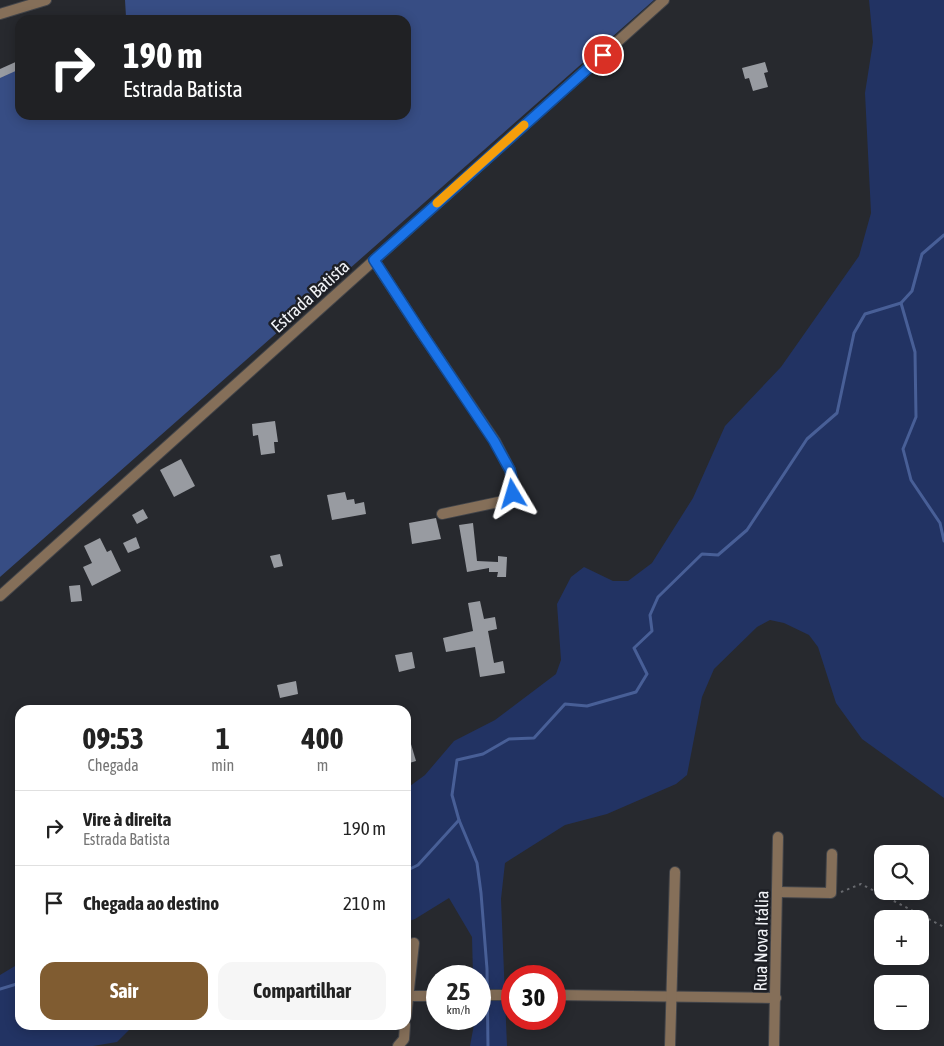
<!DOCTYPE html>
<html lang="pt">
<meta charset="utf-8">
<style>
:root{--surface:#fff;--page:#f6f6f6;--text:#222;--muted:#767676;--line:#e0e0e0;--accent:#805c31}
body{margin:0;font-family:"Asap Condensed",sans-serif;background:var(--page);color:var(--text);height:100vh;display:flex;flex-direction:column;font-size:19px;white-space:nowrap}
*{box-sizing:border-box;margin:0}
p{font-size:16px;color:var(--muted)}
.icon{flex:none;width:28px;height:28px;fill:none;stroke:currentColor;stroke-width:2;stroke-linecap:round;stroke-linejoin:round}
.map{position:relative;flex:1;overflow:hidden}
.panel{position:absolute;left:15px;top:705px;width:396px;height:325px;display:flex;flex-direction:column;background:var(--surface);border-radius:15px;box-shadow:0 2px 12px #0003}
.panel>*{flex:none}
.guide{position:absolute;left:15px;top:15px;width:396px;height:105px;border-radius:15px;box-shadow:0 2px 12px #0003;background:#202124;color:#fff;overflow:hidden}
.controls{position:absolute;left:874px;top:845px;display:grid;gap:10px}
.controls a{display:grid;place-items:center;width:55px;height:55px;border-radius:10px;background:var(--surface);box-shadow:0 2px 12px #0003;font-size:25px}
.speed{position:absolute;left:426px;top:965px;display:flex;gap:10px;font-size:25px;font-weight:700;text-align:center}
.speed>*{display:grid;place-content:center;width:65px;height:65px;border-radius:50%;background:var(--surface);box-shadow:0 2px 12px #0003;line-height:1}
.speed small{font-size:12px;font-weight:400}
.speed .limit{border:8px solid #d22;background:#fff;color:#111}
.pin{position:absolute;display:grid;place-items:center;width:42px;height:42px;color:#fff;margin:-21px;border:2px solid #fff;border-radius:50%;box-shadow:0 1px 5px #0007}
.me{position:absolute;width:55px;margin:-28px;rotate:353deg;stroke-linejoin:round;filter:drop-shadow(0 0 4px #0008)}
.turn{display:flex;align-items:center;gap:18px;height:105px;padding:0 25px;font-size:22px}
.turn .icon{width:65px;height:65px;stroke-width:2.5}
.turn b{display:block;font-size:35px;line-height:42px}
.eta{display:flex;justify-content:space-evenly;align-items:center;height:85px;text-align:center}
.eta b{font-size:30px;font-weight:700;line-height:35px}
.action{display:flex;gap:10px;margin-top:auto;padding:10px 25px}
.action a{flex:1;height:58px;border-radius:15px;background:var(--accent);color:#fff;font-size:20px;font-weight:700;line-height:58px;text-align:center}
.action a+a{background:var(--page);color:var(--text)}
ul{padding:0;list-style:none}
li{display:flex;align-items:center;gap:15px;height:75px;padding:0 25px;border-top:1px solid var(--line)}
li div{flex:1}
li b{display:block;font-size:19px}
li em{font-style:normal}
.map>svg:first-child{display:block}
.green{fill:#223363}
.forest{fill:#374d84}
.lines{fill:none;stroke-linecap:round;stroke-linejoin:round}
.stream{stroke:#485f97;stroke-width:3}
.building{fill:#989ba1}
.minor-casing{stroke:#43454a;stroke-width:12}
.path{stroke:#686a6f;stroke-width:2;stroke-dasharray:2.5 4;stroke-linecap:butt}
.minor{stroke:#856f59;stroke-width:10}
.route-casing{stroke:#114b97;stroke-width:12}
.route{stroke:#1a73e8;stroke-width:9}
.slow{stroke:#f59e0b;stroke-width:9}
.labels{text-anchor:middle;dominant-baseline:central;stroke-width:5;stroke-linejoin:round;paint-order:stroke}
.street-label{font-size:18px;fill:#f1f3f7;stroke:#1d1f25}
</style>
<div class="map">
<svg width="944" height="1046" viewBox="0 0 944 1046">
<rect width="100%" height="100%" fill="#27292e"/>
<g class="green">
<path d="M869,0H944V798L862,739L836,703L818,647L809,635L784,623L770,620L757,627L714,669L702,697L687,775L676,784L607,814L565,825L505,863L501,899L507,1046H470L475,1019H480V976H473L472,937L449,898L415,919L406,922V789L425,775L454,741L495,720L556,674L561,660L557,604L571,577L584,567L613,581H628L652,563L693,498L725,426L781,367L859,256L871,213L865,93L873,42Z"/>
<path d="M20,963V1025H134L117,1042L93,1046H0V975Z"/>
</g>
<path class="forest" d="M125,0H654L0,577V77L20,67V115H406V20H120L126,17Z"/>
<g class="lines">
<g class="stream">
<path d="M901,303L915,352L916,417L903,449L911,480L940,523L944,541"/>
<path d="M459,820L477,863L481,893L487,969L488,1046"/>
<path d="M406,871L418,865L459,820L452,795L457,760L483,754L509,739L534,738L565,704L587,706L636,692L647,674L634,648L652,631L650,615L658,597L702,554L718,555L747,530L807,439L837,413L854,333L865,314L901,303L912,291L922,254L944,235"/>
<path d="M0,989L20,983"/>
</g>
</g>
<g class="building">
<path d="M20,60V69L0,78V69Z"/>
<path d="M765,62L768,72L764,73L768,87L753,91L749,78L745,79L742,68Z"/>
<path d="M275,421L278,442H274L275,453L261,455L258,435L253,436L252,424Z"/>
<path d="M181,459L195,486L174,497L160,470Z"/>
<path d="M345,492L347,500L354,499L355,504L364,502L366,514L332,520L327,495Z"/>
<path d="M143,509L148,518L137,524L132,515Z"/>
<path d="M436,518L441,539L412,544L409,523Z"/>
<path d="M473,523L477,561L498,562V556L507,557L506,577H497L498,572H489V568L467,572L459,525Z"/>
<path d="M136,537L140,548L128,553L123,543Z"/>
<path d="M100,538L107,552L111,550L121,571L92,586L83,567L92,563L84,546Z"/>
<path d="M280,554L283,566L274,568L270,556Z"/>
<path d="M80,585L82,601L71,602L69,586Z"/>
<path d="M480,601L484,619L495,617L497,629L488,631L494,663L503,661L505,673L480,677L475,647L446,652L443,638L473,631L468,603Z"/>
<path d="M412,652L415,668L399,672L395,655Z"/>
<path d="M296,681L298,694L280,698L277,685Z"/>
<path d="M406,734H408L416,761L406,764Z"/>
</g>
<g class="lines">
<g class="minor-casing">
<g id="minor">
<path d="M0,14L46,0"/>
<path d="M374,260L421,332L495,441L510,470L514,486L513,494L508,500L442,514"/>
<path d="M0,596L664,0"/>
<path d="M778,892L831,893L832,854"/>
<path d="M480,995H512"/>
<path d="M555,995L776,998"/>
<path d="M408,996H438"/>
<path d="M406,1017L414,943"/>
<path d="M398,1046L404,1039L405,1025"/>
<path d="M670,1046L675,872"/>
<path d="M774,1046L778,837"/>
</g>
</g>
<path class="path" d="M841,892L861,884L944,927"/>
<use href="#minor" class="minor"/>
</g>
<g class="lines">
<g class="route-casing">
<path id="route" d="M513,494L514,486L510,470L494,441L421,332L374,260L603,55"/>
</g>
<use href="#route" class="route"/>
<path class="slow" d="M437,203L524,125"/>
</g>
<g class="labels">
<g class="street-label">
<text transform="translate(310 296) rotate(-42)">Estrada Batista</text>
<text transform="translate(761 941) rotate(-89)">Rua Nova Itália</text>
</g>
</g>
</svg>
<div class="controls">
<a><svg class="icon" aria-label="search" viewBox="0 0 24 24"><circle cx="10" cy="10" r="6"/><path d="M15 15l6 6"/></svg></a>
<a>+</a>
<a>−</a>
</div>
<div class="speed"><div>25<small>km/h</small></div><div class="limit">30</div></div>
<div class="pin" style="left:603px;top:55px;background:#d93025"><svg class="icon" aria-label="arrive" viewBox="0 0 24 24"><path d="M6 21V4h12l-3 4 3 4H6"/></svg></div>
<svg class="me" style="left:513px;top:494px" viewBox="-20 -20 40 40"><path d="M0-17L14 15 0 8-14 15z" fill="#1a73e8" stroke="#fff" stroke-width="4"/></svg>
<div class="guide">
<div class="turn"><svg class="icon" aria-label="right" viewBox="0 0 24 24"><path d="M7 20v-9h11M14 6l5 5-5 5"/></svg><div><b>190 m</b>Estrada Batista</div></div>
</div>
<section class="panel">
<div class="eta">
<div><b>09:53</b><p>Chegada</p></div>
<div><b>1</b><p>min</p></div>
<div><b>400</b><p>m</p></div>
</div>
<ul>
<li><svg class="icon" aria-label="right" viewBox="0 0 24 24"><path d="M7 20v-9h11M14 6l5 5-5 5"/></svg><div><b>Vire à direita</b><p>Estrada Batista</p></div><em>190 m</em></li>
<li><svg class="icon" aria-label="arrive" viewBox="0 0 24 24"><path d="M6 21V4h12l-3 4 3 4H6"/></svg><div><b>Chegada ao destino</b></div><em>210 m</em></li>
</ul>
<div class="action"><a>Sair</a><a>Compartilhar</a></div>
</section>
</div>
